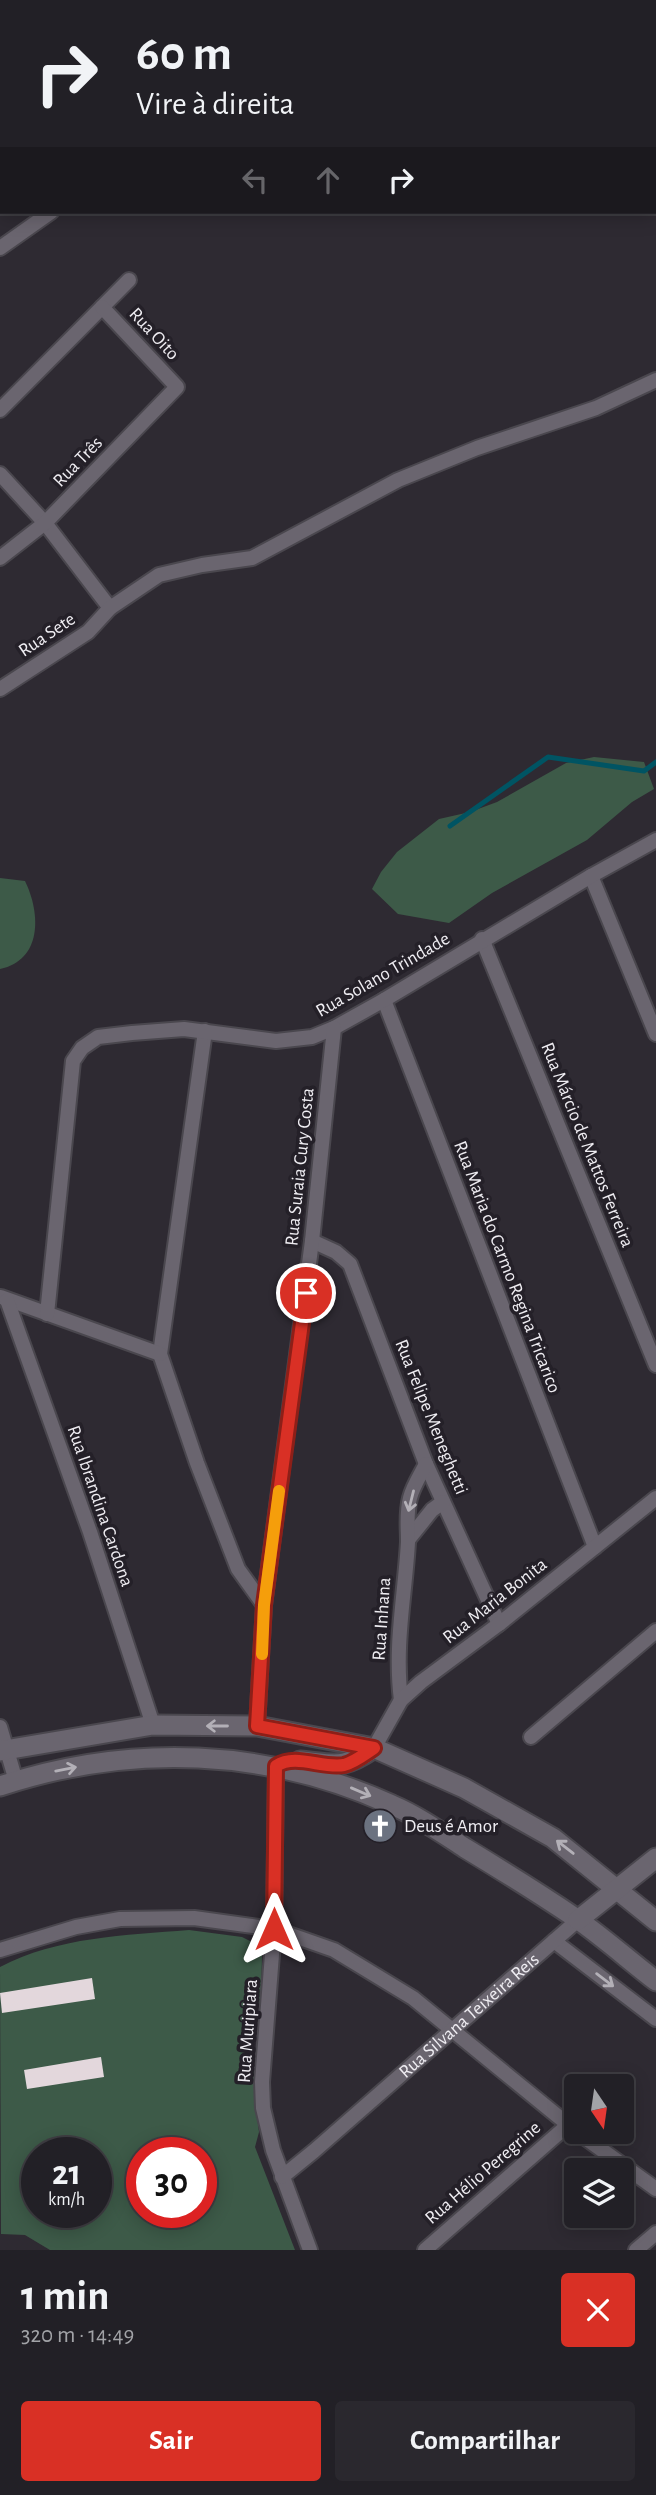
<!DOCTYPE html>
<html lang="pt">
<meta charset="utf-8">
<style>
:root{--surface:#222026;--page:#2a282e;--text:#f1f3f6;--muted:#a2a3a7;--line:#3f3e43;--accent:#d93025}
body{margin:0;font-family:"Alegreya Sans",sans-serif;background:var(--page);color:var(--text);height:100vh;display:flex;flex-direction:column;font-size:26px;white-space:nowrap}
*{box-sizing:border-box;margin:0}
p{font-size:23px;color:var(--muted)}
.icon{flex:none;width:38px;height:38px;fill:none;stroke:currentColor;stroke-width:2;stroke-linecap:round;stroke-linejoin:round}
.map{position:relative;height:2250px;overflow:hidden}
.details{display:flex;flex-direction:column;background:var(--surface);flex:1}
.details>*{flex:none}
.hud{position:absolute;left:0px;top:0px;width:656px;height:214px;box-shadow:0 4px 18px #0003,0 0 0 2px var(--line);background:#222026;color:var(--text);overflow:hidden}
.needle{width:46px;rotate:167deg}
.controls{position:absolute;left:564px;top:2074px;display:grid;gap:14px}
.controls a{display:grid;place-items:center;width:70px;height:70px;border-radius:7px;background:var(--surface);box-shadow:0 4px 18px #0003,0 0 0 2px var(--line);font-size:35px}
.speed{position:absolute;left:21px;top:2137px;display:flex;gap:14px;font-size:35px;font-weight:700;text-align:center}
.speed>*{display:grid;place-content:center;width:91px;height:91px;border-radius:50%;background:var(--surface);box-shadow:0 4px 18px #0003,0 0 0 2px var(--line);line-height:1}
.speed small{font-size:18px;font-weight:400}
.speed .limit{border:10px solid #d22;background:#fff;color:#111}
.pin{position:absolute;display:grid;place-items:center;width:60px;height:60px;color:#fff;margin:-30px;border:4px solid #fff;border-radius:50%;box-shadow:0 2px 7px #0007}
.me{position:absolute;width:77px;margin:-38px;rotate:0deg;stroke-linejoin:round;filter:drop-shadow(0 0 5px #0008)}
.turn{display:flex;align-items:center;gap:24px;height:147px;padding:0 21px;font-size:32px}
.turn .icon{width:91px;height:91px;stroke-width:2.5}
.turn b{display:block;font-size:49px;line-height:60px}
.lanes{display:flex;align-items:center;height:66px;padding:0 21px;background:#0003;justify-content:center;gap:35px;direction:ltr}
.lanes .off{opacity:.35}
.round{display:grid;place-items:center;flex:none;width:74px;height:74px;border-radius:7px;background:var(--page)}
.head{display:flex;align-items:center;justify-content:space-between;height:119px;padding:0 21px}
h1{font-size:42px;font-weight:700;line-height:52px}
.button{display:flex;gap:14px;margin-top:auto;padding:14px 21px}
.button a{flex:1;height:80px;border-radius:7px;background:var(--accent);color:#fff;font-size:28px;font-weight:700;line-height:80px;text-align:center}
.button a+a{background:var(--page);color:var(--text)}
.map>svg:first-child{display:block}
.green{fill:#3d5a48;fill-rule:evenodd}
.lines{fill:none;stroke-linecap:round;stroke-linejoin:round}
.stream{stroke:#005463;stroke-width:5}
.building{fill:#e3d7dc}
.street-casing{stroke:#4a474e;stroke-width:18}
.secondary-casing{stroke:#4a474e;stroke-width:23}
.street{stroke:#6a656f;stroke-width:14}
.secondary{stroke:#6a656f;stroke-width:19}
.oneway{stroke:#b3b0b7}
.route-casing{stroke:#8d1f18;stroke-width:18}
.route{stroke:#d93025;stroke-width:12}
.slow{stroke:#f59e0b;stroke-width:12}
.labels{text-anchor:middle;dominant-baseline:central;stroke-width:7;stroke-linejoin:round;paint-order:stroke}
.street-label{font-size:19px;fill:#efedf2;stroke:#242028}
.poi-label{font-size:19px;fill:#efedf2;stroke:#242028;text-anchor:start}
</style>
<div class="map">
<svg width="656" height="2250" viewBox="0 0 656 2250">
<rect width="100%" height="100%" fill="#2e2a32"/>
<g class="green">
<path d="M594,757L644,762L654,789L632,802L587,840L492,893L449,923L398,914L372,889L381,872L397,852L439,819L470,812L497,802L566,763Z"/>
<path d="M0,878L25,881C41,914 42,960 0,969Z"/>
<path d="M189,1930L242,1937L252,1942L262,1955L261,2000L249,2018L251,2045L254,2053V2091L259,2132L255,2147L295,2250H50L25,2235L1,2234L0,1967C57,1937 126,1935 189,1930ZM37,2152H96V2212H37ZM142,2152H201V2212H142Z"/>
</g>
<g class="lines">
<path class="stream" d="M450,826L548,757L644,771L656,762"/>
</g>
<g class="building">
<path d="M92,1978L95,1999L2,2013L0,1993Z"/>
<path d="M101,2057L104,2077L27,2089L24,2070Z"/>
</g>
<g class="lines">
<g class="street-casing">
<g id="street">
<path d="M487,0L488,2"/>
<path d="M119,2L121,0"/>
<path d="M340,2L342,0"/>
<path d="M0,86L2,85"/>
<path d="M654,171L656,172"/>
<path d="M0,248L51,212"/>
<path d="M0,410L129,280"/>
<path d="M0,474L45,523L110,608"/>
<path d="M0,558L45,523L177,387L102,307"/>
<path d="M0,689L88,632L110,608L159,575L202,565L252,558L398,480L477,448L596,408L656,380"/>
<path d="M591,876L656,1034"/>
<path d="M482,939L656,1365"/>
<path d="M384,1000L595,1547"/>
<path d="M205,1031L160,1354L197,1463L238,1569L264,1605"/>
<path d="M312,1241L336,1252L350,1264L426,1464L499,1624"/>
<path d="M1,1297L160,1354"/>
<path d="M7,1300L90,1532L153,1725"/>
<path d="M47,1314L73,1061L82,1048L98,1037L132,1033L184,1029L276,1041L312,1037L334,1028L384,1000L591,876L656,840"/>
<path d="M408,1540L432,1510L443,1502"/>
<path d="M401,1700C394,1646 405,1595 408,1542C408,1527 406,1513 410,1498C413,1486 421,1474 426,1464"/>
<path d="M257,1726L264,1605L312,1241L334,1028"/>
<path d="M0,1727L16,1781"/>
<path d="M531,1737L656,1631"/>
<path d="M374,1748L401,1700L421,1682L499,1624L656,1498"/>
<path d="M276,1766L274,1929L262,2082L263,2108L273,2150L310,2250"/>
<path d="M554,1941L656,2019"/>
<path d="M0,1950L76,1927L120,1919L194,1918L274,1929L334,1950L413,1998L576,2131"/>
<path d="M577,2132L656,2189"/>
<path id="s1" d="M282,2177L314,2151L578,1920"/>
<path d="M425,2250L568,2125"/>
<path d="M636,2250L656,2233"/>
</g>
</g>
<g class="secondary-casing">
<g id="secondary">
<path d="M0,1751L153,1725L257,1726L374,1748L464,1788L553,1838L656,1921"/>
<path d="M300,1761C336,1764 342,1770 374,1748"/>
<path d="M0,1786C131,1743 267,1748 392,1805C418,1816 442,1833 465,1848C503,1871 540,1894 577,1919C604,1938 630,1961 656,1981"/>
<path d="M578,1920L656,1858"/>
</g>
</g>
<use href="#street" class="street"/>
<use href="#secondary" class="secondary"/>
</g>
<defs><path id="oneway-shaft" d="M-6 0H5M1.5-3L5.5 0L1.5 3" fill="none" stroke-width="1.6" stroke-linecap="round" stroke-linejoin="round" transform="scale(1.75)"/></defs>
<g class="oneway">
<use href="#oneway-shaft" transform="translate(411 1501) rotate(104)"/>
<use href="#oneway-shaft" transform="translate(217 1726) rotate(-180)"/>
<use href="#oneway-shaft" transform="translate(66 1769) rotate(-11)"/>
<use href="#oneway-shaft" transform="translate(361 1792) rotate(23)"/>
<use href="#oneway-shaft" transform="translate(565 1847) rotate(-142)"/>
<use href="#oneway-shaft" transform="translate(605 1980) rotate(37)"/>
</g>
<g class="lines">
<g class="route-casing">
<path id="route" d="M274,1929L276,1766C296,1753 322,1769 344,1765C355,1762 365,1754 374,1748L257,1726L264,1605L306,1293"/>
</g>
<use href="#route" class="route"/>
<path class="slow" d="M262,1654L264,1605L279,1491"/>
</g>
<defs>
<g id="church-disc" transform="scale(1.75)"><circle r="9.5" fill="#6b7280" stroke="#242028"/><path d="M-1.2-6h2.4v3.5h3.3v2.4h-3.3V6h-2.4V-.1h-3.3v-2.4h3.3Z" fill="#fff"/></g>
</defs>
<g fill-rule="evenodd">
<use href="#church-disc" x="380" y="1826"/>
</g>
<g class="labels">
<g class="street-label">
<text transform="translate(154 334) rotate(47)">Rua Oito</text>
<text transform="translate(78 462) rotate(-46)">Rua Três</text>
<text transform="translate(47 635) rotate(-34)">Rua Sete</text>
<text transform="translate(383 975) rotate(-30)">Rua Solano Trindade</text>
<text transform="translate(587 1145) rotate(68)">Rua Márcio de Mattos Ferreira</text>
<text transform="translate(300 1167) rotate(-84)">Rua Suraia Cury Costa</text>
<text transform="translate(507 1267) rotate(69)">Rua Maria do Carmo Regina Tricarico</text>
<text transform="translate(431 1417) rotate(68)">Rua Felipe Meneghetti</text>
<text transform="translate(100 1506) rotate(71)">Rua Ibrandina Cardona</text>
<text transform="translate(495 1601) rotate(-38)">Rua Maria Bonita</text>
<text transform="translate(382 1619) rotate(-86)">Rua Inhana</text>
<text stroke="none"><textPath href="#s1" startOffset="247">Rua Silvana Teixeira Reis</textPath></text>
<text transform="translate(248 2031) rotate(-86)">Rua Muripiara</text>
<text transform="translate(483 2173) rotate(-41)">Rua Hélio Peregrine</text>
</g>
<g class="poi-label">
<text x="404" y="1826">Deus é Amor</text>
</g>
</g>
</svg>
<div class="controls">
<a><svg class="needle" viewBox="-14 -14 28 28"><path d="M0-13l5 13h-10z" fill="#e53935"/><path d="M0 13l5-13h-10z" fill="#a2a3a7"/></svg></a>
<a><svg class="icon" aria-label="layers" viewBox="0 0 24 24"><path d="M12 4l9 5-9 5-9-5zM3 14l9 5 9-5"/></svg></a>
</div>
<div class="speed"><div>21<small>km/h</small></div><div class="limit">30</div></div>
<div class="pin" style="left:306px;top:1293px;background:#d93025"><svg class="icon" aria-label="arrive" viewBox="0 0 24 24"><path d="M6 21V4h12l-3 4 3 4H6"/></svg></div>
<svg class="me" style="left:274px;top:1929px" viewBox="-20 -20 40 40"><path d="M0-17L14 15 0 8-14 15z" fill="#d93025" stroke="#fff" stroke-width="4"/></svg>
<div class="hud">
<div class="turn"><svg class="icon" aria-label="right" viewBox="0 0 24 24"><path d="M7 20v-9h11M14 6l5 5-5 5"/></svg><div><b>60 m</b>Vire à direita</div></div>
<div class="lanes"><svg class="icon off" aria-label="left" viewBox="0 0 24 24"><path d="M17 20v-9H6M10 6l-5 5 5 5"/></svg><svg class="icon off" aria-label="ahead" viewBox="0 0 24 24"><path d="M12 20V5M6 11l6-6 6 6"/></svg><svg class="icon" aria-label="right" viewBox="0 0 24 24"><path d="M7 20v-9h11M14 6l5 5-5 5"/></svg></div>
</div>
</div>
<section class="details">
<div class="head"><div><h1>1 min</h1><p>320 m · 14:49</p></div><a class="round" style="background:#d93025;color:#fff"><svg class="icon" aria-label="close" viewBox="0 0 24 24"><path d="M6 6l12 12M18 6L6 18"/></svg></a></div>
<div class="button"><a>Sair</a><a>Compartilhar</a></div>
</section>
